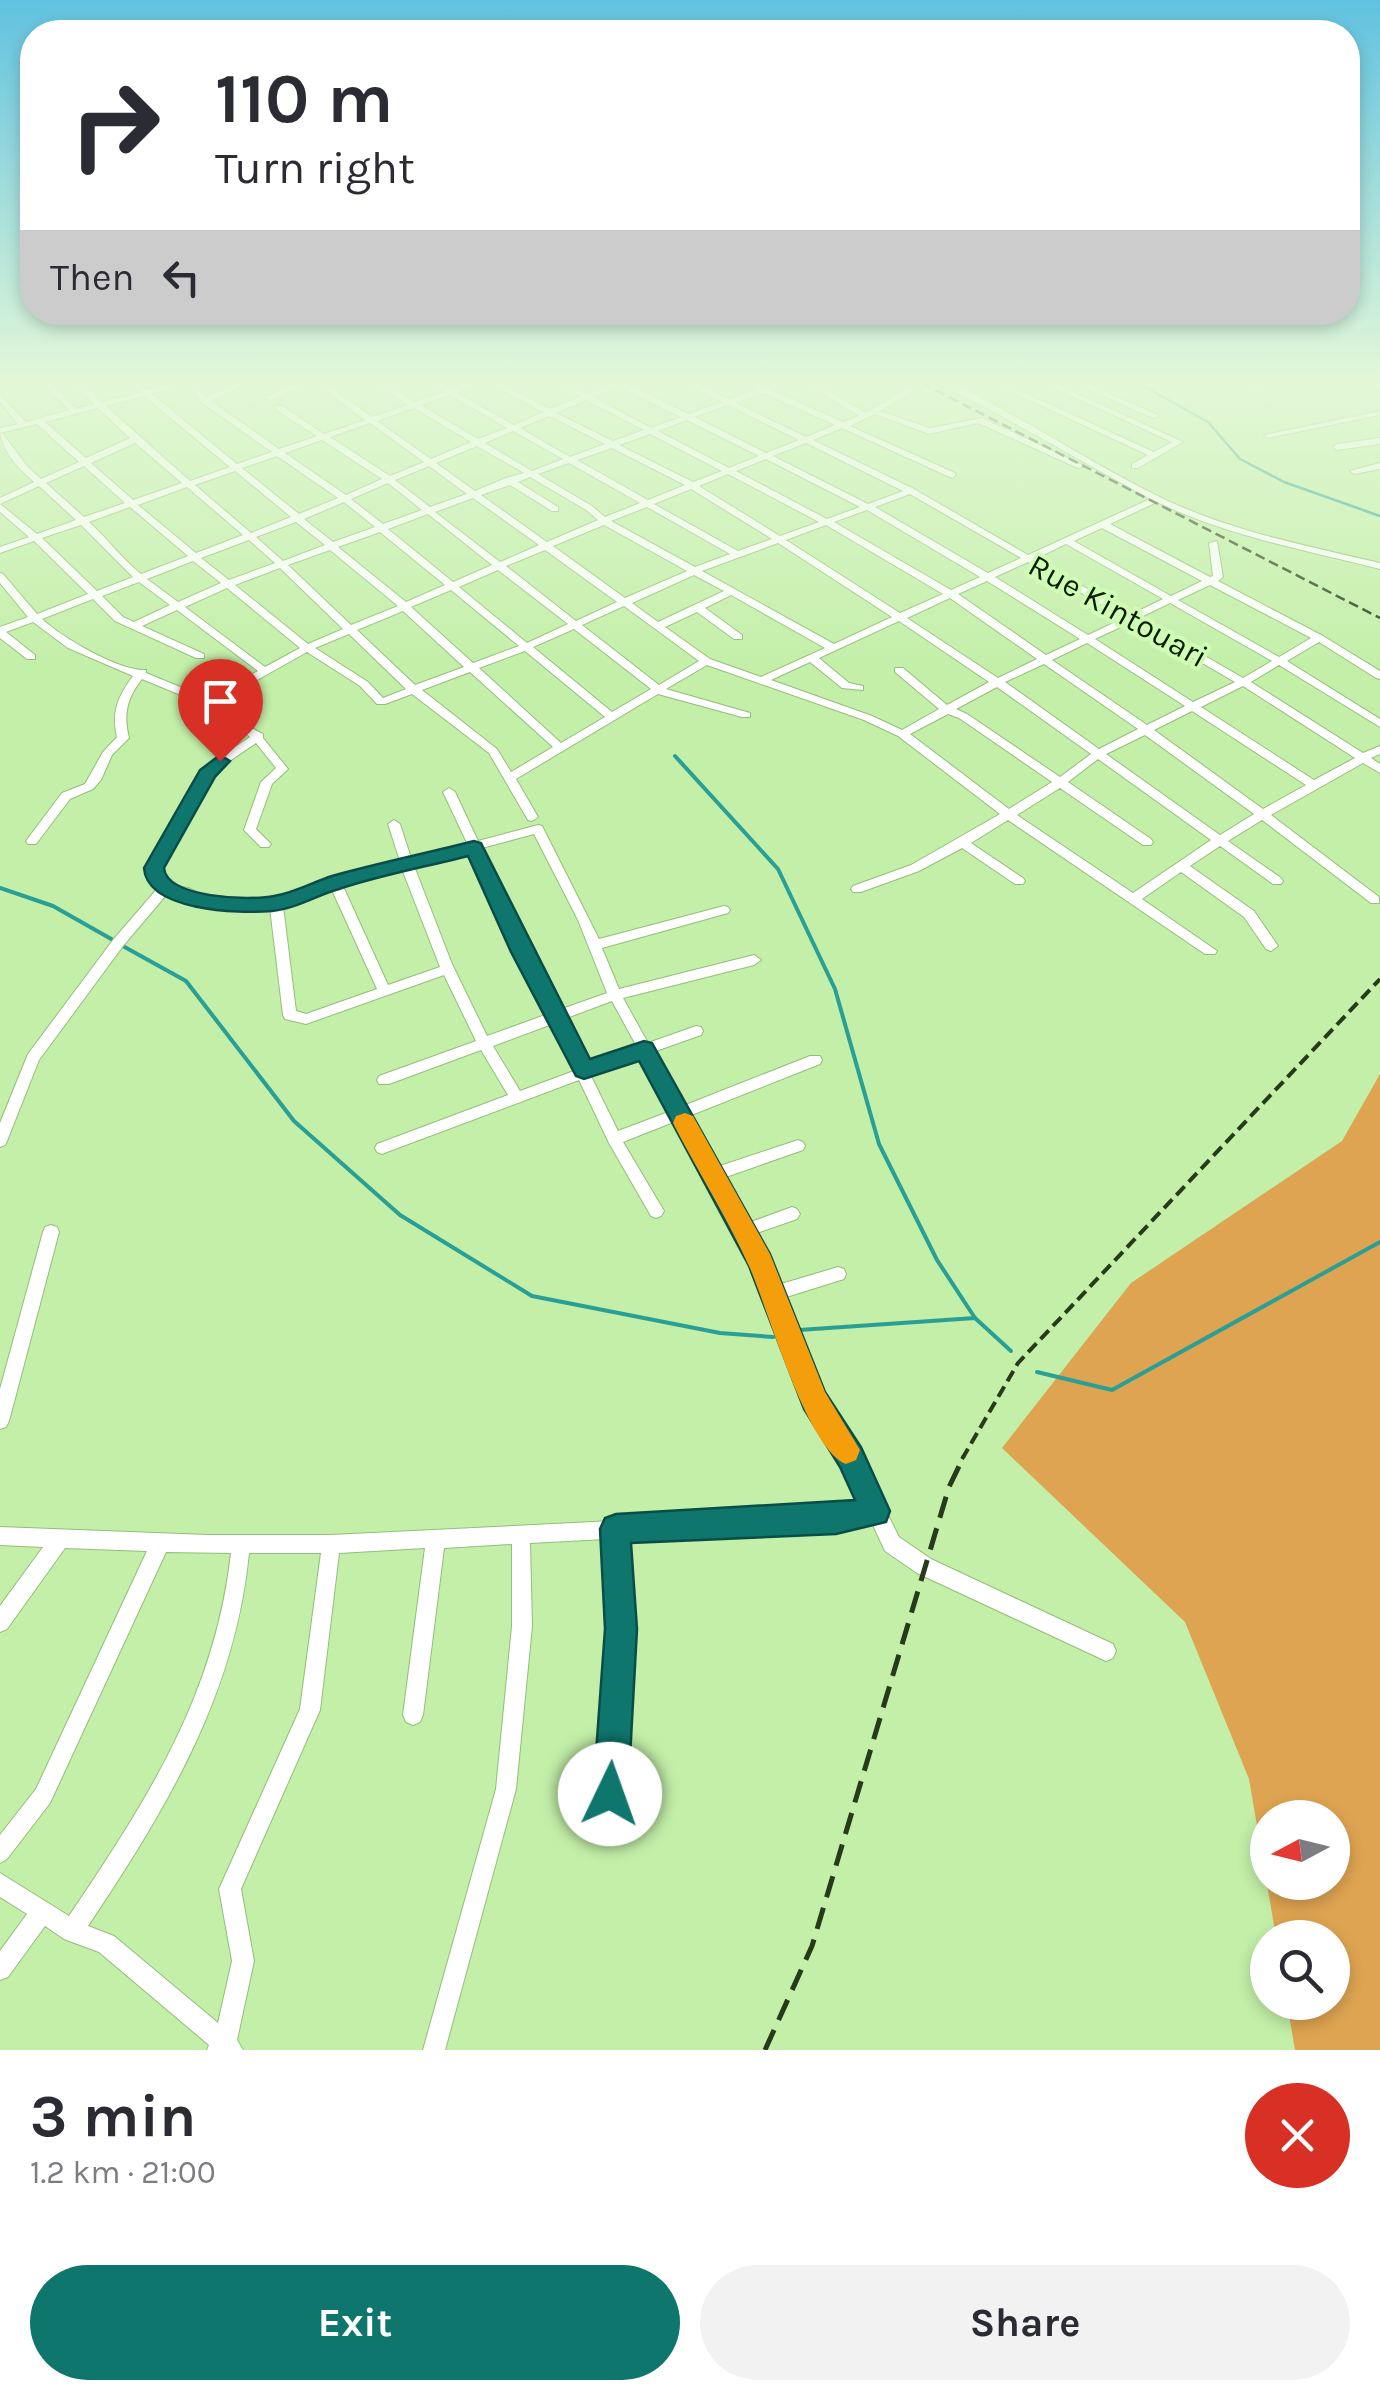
<!DOCTYPE html>
<meta charset="utf-8">
<style>
:root{--surface:#fff;--page:#f2f2f3;--text:#2b2b33;--muted:#7c7c81;--accent:#0f766e}
body{margin:0;font-family:Karla,sans-serif;background:var(--page);color:var(--text);height:100vh;display:flex;flex-direction:column;font-size:38px;white-space:nowrap}
*{box-sizing:border-box;margin:0}
p{font-size:32px;color:var(--muted)}
.icon{flex:none;width:55px;height:55px;fill:none;stroke:currentColor;stroke-width:2;stroke-linecap:round;stroke-linejoin:round}
.map{position:relative;height:2050px;overflow:hidden}
.sheet{display:flex;flex-direction:column;background:var(--surface);flex:1}
.sheet>*{flex:none}
.hud{position:absolute;left:20px;top:20px;width:1340px;height:305px;border-radius:40px;box-shadow:0 5px 15px #0003;background:#fff;color:var(--text);overflow:hidden}
.needle{width:65px;rotate:263deg}
.buttons{position:absolute;left:1250px;top:1800px;display:grid;gap:20px}
.buttons a{display:grid;place-items:center;width:100px;height:100px;border-radius:50%;background:var(--surface);box-shadow:0 5px 15px #0003;font-size:50px}
.pin{position:absolute;display:grid;place-items:center;width:85px;height:85px;color:#fff;margin:-102px -42px;border-radius:50% 50% 50% 0;rotate:-45deg;box-shadow:0 0 10px #0007}
.pin .icon{rotate:45deg}
.me{position:absolute;width:110px;margin:-55px;rotate:3deg;stroke-linejoin:round;filter:drop-shadow(0 0 8px #0008)}
.turn{display:flex;align-items:center;gap:35px;height:210px;padding:0 30px;font-size:45px}
.turn .icon{width:130px;height:130px;stroke-width:2.5}
.turn b{display:block;font-size:70px;line-height:85px}
.then{display:flex;align-items:center;height:95px;padding:0 30px;background:#0003;gap:20px;font-size:38px}
.round{display:grid;place-items:center;flex:none;width:105px;height:105px;border-radius:52px;background:var(--page)}
.head{display:flex;align-items:center;justify-content:space-between;height:170px;padding:0 30px}
h1{font-size:60px;font-weight:700;line-height:75px}
.primary-button{display:flex;gap:20px;margin-top:auto;padding:20px 30px}
.primary-button a{flex:1;height:115px;border-radius:60px;background:var(--accent);color:#fff;font-size:40px;font-weight:700;line-height:115px;text-align:center}
.primary-button a+a{background:var(--page);color:var(--text)}
.map>svg:first-child{display:block}
.green{fill:#dea451;fill-rule:evenodd}
.lines{fill:none;stroke-linecap:round;stroke-linejoin:round}
.stream-far1{stroke:#299f96;stroke-width:2.5}
.stream{stroke:#299f96;stroke-width:4}
.minor-casing{stroke:#94be79;stroke-width:2}
.minor{fill:#fff;fill-rule:evenodd}
.rail-far2{stroke:#273a1a;stroke-width:2.5;stroke-dasharray:10 5;stroke-linecap:butt}
.rail-far1{stroke:#273a1a;stroke-width:4;stroke-dasharray:12 6;stroke-linecap:butt}
.rail{stroke:#273a1a;stroke-width:5;stroke-dasharray:22 11;stroke-linecap:butt}
.route{fill:#0f766e;stroke:#0a4d48;stroke-width:2.5}
.slow{fill:#f59e0b}
.labels{text-anchor:middle;dominant-baseline:central;stroke-width:8;stroke-linejoin:round;paint-order:stroke}
.far-street-label{font-size:32px;fill:#0e1e04;stroke:#d0fdb5}
</style>
<div class="map">
<svg width="1380" height="2050" viewBox="0 0 1380 2050">
<rect width="100%" height="100%" fill="#c3efa8"/>
<path class="green" d="M1380,1074V2050H1295L1287,2003L1332,2002V1938L1276,1937L1249,1779L1185,1622L1002,1448L1131,1283L1342,1141ZM1268,1818H1332V1882H1268Z"/>
<g class="lines">
<path class="stream-far1" d="M1138,383L1208,422L1240,459L1284,482L1380,516"/>
<g class="stream">
<path d="M675,756L778,869L835,989L879,1144L937,1260L975,1318"/>
<path d="M0,888L53,906L113,940"/>
<path d="M121,945L186,981L294,1121L400,1215L532,1296L720,1333L773,1337"/>
<path d="M799,1330L975,1318L1011,1351"/>
<path d="M1037,1372L1112,1390L1380,1242"/>
</g>
<g class="minor-casing">
<g id="minor">
<path d="M42,383H51L76,409L94,404L73,383H82L102,402L140,392L130,383H139L147,390L172,383H187L152,394L237,464L272,452L202,403L187,383H195L206,397L238,383H250L211,401L279,449L317,436L276,410V406H282L324,434L365,420L315,383H325L372,417L408,405L373,383H383L415,402L444,392L430,383H440L451,389L468,383H481L457,393L514,425L543,412L488,383H499L550,409L580,397L555,383H566L587,394L612,383H626L688,414L722,402L685,383H696L729,399L757,389L745,383H756L764,387L774,383H786L771,390L843,422L859,416L805,383H815L866,413L904,390L898,383H907L913,390L912,392L880,411L930,428L982,418L1085,466L1078,468L978,423L929,434L875,414L850,426L955,473L956,475L952,478L842,428L813,440L914,489L1028,555L1150,499L996,413L937,383C963,383 991,404 1014,416C1065,444 1114,476 1168,501C1235,532 1308,546 1380,563V569C1305,550 1227,536 1157,502L1110,524L1210,577L1213,576L1209,543L1217,541L1223,577L1218,581L1323,636L1380,671V679L1376,678L1319,642L1287,661L1380,719V727L1279,665L1251,682L1363,753L1380,746V754L1371,758L1380,764V773L1363,763L1271,815L1379,897V903H1371L1262,820L1228,841L1281,878L1283,881L1281,884H1273L1220,846L1190,866L1254,911L1278,946L1271,951L1266,949L1244,917L1181,872L1142,899L1217,951L1215,954H1205L1008,820L971,843L1023,878L1025,881L1023,884H1015L962,848L919,871L861,892H853L851,889L853,886L911,865L1000,814L898,736L864,720L707,665L666,689L750,713V717H742L658,694L516,779L538,817L532,821L528,820L489,753L412,694L385,704H377L360,686L307,652L216,703C230,711 250,729 263,734V738L288,769L272,784L256,829L271,844L269,847H261L244,830L261,782L276,768L256,743L215,771L160,868L161,879L168,885L188,888L211,899L275,900L331,879L400,861L388,824L394,820L400,824L411,858L467,843L443,792L449,788L455,792L478,841L538,825L542,826L599,939L724,906L728,907L730,910L728,913L602,948L619,989L754,955L761,960L754,965L623,998L648,1043L696,1026L701,1027L703,1031L701,1035L653,1052L683,1106L810,1056H820L822,1060L820,1064L689,1116L717,1167L798,1140L803,1142L805,1146L803,1150L723,1178L748,1223L792,1207L797,1209L800,1214L797,1219L754,1234L769,1262L778,1285L838,1267L844,1269L846,1274L844,1279L783,1298L821,1396L856,1451L899,1537L931,1559L1113,1644L1116,1651L1113,1658L1106,1661L917,1573L885,1551L871,1521L836,1528L625,1539L631,1629L619,1826L616,1833L609,1836L602,1833L599,1826L611,1629L606,1539L530,1543L532,1626L516,1789L445,2050H423L496,1789L512,1626V1544L444,1548L423,1715L420,1722L413,1725L406,1722L403,1715L425,1548L339,1553L320,1710L241,1889L254,1961L237,2040L243,2050H207L209,2045L99,1952L64,1939L45,1926L8,1977L0,1980V1951L27,1914L0,1897V1873L69,1916C147,1800 215,1696 231,1553L166,1552L50,1803L7,1859L0,1863V1835L36,1789L147,1551L65,1548L7,1629L0,1632V1606L43,1547L0,1545V1527L208,1535H331L836,1510L863,1504L844,1463L808,1406L754,1264L676,1121L623,1142L664,1211L661,1216L656,1218L651,1216L609,1143L579,1080L387,1152L382,1154L377,1152L375,1148L377,1144L508,1095L481,1050L389,1084H379L377,1080L379,1076L476,1041L444,975L306,1024L285,1019L283,1015L270,908L209,907L182,895L167,894L123,946L39,1060L7,1141L5,1145L0,1147V1123L28,1054L113,940L157,889L149,880L148,868L207,766L250,737C236,725 219,709 201,706L200,703L142,679C127,698 123,714 129,738L112,755L101,780L93,789L70,799L36,844H28L26,841L62,793L85,784L103,752L117,737C111,712 118,696 133,676L68,648L33,622L6,632L35,655V659H27L0,638V627L28,617L0,583V573L3,574L37,614L88,594L34,541L0,553V547L29,537L0,512V504L37,534L76,520L39,486L0,504V498L34,482C18,468 0,450 0,428L18,424L0,402V395L26,422L69,410ZM619,386L681,417L651,428L593,397ZM763,393L835,425L806,437L736,403ZM450,395L507,428L478,439L421,405ZM144,396L230,467L190,481L106,406ZM586,400L644,430L613,441L556,413ZM728,405L799,440L766,453L695,417ZM98,408L130,438L86,458L45,422ZM414,408L471,442L431,459L377,421ZM549,416L605,444L570,457L520,428ZM687,420L759,456L729,468L658,431ZM370,423L424,462L390,476L330,437ZM37,424L79,462L41,479L27,466L3,434L0,433ZM513,431L563,459L532,471L485,443ZM650,434L722,471L693,482L619,445ZM322,440L382,479L346,495L285,453ZM135,443L182,483L133,500L91,463ZM806,443L903,491L868,504L773,456ZM477,446L524,473L506,478L475,491L436,463ZM612,448L685,485L648,500L577,460ZM277,456L338,498L299,514L242,468ZM766,459L860,507L827,519L736,471ZM569,463L640,503L605,517L592,506L538,474ZM84,466L125,503L84,517L46,483ZM429,466L467,494L430,507L395,480ZM235,471L291,517L251,533L195,485ZM728,474L819,522L780,536L699,486ZM530,477L586,510L598,520L547,542L481,495L510,485L552,511H558V507L518,482ZM388,483L422,510L383,524L351,499ZM187,487L243,535L196,553L138,505ZM691,489L772,539L738,551L654,504ZM910,494L1021,558L988,573L875,507ZM473,498L539,545L500,562L435,512ZM344,502L375,527L333,542L304,519ZM130,507L188,556L141,574C122,559 107,538 89,522ZM647,507L730,554L695,567L611,521ZM867,510L980,577L951,590L834,522ZM428,514L492,565L453,582L388,529ZM296,522L325,545L283,561L256,537ZM81,525L133,577L97,591L42,538ZM604,525L687,571L625,598L553,546ZM826,525L943,594L900,613L786,540ZM1102,528L1202,581L1171,596L1074,541ZM380,532L445,585L406,602L338,547ZM249,540L275,563L229,580L201,558ZM778,543L892,617L834,644L702,571ZM1066,544L1163,599L1132,614L1035,559ZM330,550L398,606L351,625L288,565ZM545,550L617,602L576,621L506,566ZM193,561L221,583L178,602L147,579ZM1028,562L1124,618L1088,635L995,577ZM280,568L343,629L308,644L235,585ZM498,570L568,624L527,643L459,587ZM694,575L724,591L658,622L632,603ZM987,581L1080,639L1046,655L958,594ZM139,582L170,605L134,622L123,617L102,596ZM1210,585L1311,638L1279,657L1178,600ZM227,588L300,648L265,667L185,607ZM451,590L519,646L473,663L411,607ZM731,595L825,648L761,677L710,659L665,627L697,612L734,639H742V635L705,608ZM950,598L1037,659L998,678L907,618ZM93,599L115,621L196,658H204V654L142,626L177,610L258,671L207,698L146,673V670C118,671 63,638 42,619ZM1170,603L1272,661L1243,678L1139,618ZM624,606L699,661L659,685L582,625ZM403,611L464,667L415,685L357,630ZM899,621L989,682L947,705L903,668H895V672L939,709L902,730L872,716L771,680L810,662L842,688L863,690V686L849,683L819,658ZM1131,622L1235,682L1193,702L1095,639ZM574,629L651,689L612,712L533,647ZM349,634L406,689L383,698L368,682L315,648ZM1087,643L1185,706L1147,725L1052,660ZM525,651L605,717L561,743L479,668ZM1044,664L1138,729L1099,749L1005,682ZM470,672L553,747L511,772L497,749L422,690ZM1243,686L1355,758L1314,780L1201,707ZM997,687L1091,754L1060,777L967,714L956,709ZM1192,711L1306,785L1263,809L1154,730ZM948,714L959,718L1052,782L1009,809L910,734ZM1145,735L1254,814L1220,835L1106,754ZM1098,759L1211,840L1133,893L1017,815L1060,788L1143,845H1151L1153,842L1151,839L1068,782ZM534,834L578,920L607,993L559,1010L482,848ZM471,851L548,1014L487,1036L452,964L414,866ZM402,869L440,967L388,985L342,884ZM331,888L377,989L306,1014L296,1011L283,906ZM612,1001L637,1047L586,1066L564,1019ZM552,1024L574,1071L520,1091L493,1046ZM642,1057L671,1111L618,1131L591,1076ZM249,1553H321L300,1709L219,1889L232,1961L218,2023L114,1936L88,1926C166,1809 235,1696 249,1553Z"/>
<path d="M296,383H308L271,400L264,398Z"/>
<path d="M992,383H1003L1154,452L1172,442L1043,383H1054L1183,442L1138,468H1132V464L1148,455Z"/>
<path d="M1074,383H1086L1160,416L1153,418Z"/>
<path d="M1262,383H1276L1249,392L1245,390Z"/>
<path d="M1370,383H1380V389Z"/>
<path d="M1380,411V415L1268,438L1264,435Z"/>
<path d="M1380,438V444L1337,450L1333,447L1337,444Z"/>
<path d="M1380,463V469L1354,474L1350,471Z"/>
<path d="M51,1225L57,1227L59,1232L9,1421L6,1427L0,1429V1389L43,1232L45,1227Z"/>
</g>
</g>
<use href="#minor" class="minor"/>
<path class="rail-far2" d="M922,383L1380,618"/>
<path class="rail-far1" d="M962,1459L1018,1363L1380,979"/>
<path class="rail" d="M765,2050L812,1946L949,1487L964,1456"/>
</g>
<linearGradient id="sky" x2="0" y2="1"><stop stop-color="#60c2e0"/><stop offset="0.57" stop-color="#e4f8d8"/><stop offset="1" stop-color="#e4f8d8" stop-opacity="0"/></linearGradient>
<rect width="1380" height="670" fill="url(#sky)"/>
<path class="route" d="M220,755L230,761L215,777L164,868C167,898 249,901 274,896C294,893 313,882 332,876C379,863 427,853 474,841L481,843L590,1059L644,1041L652,1043L770,1254L825,1392L861,1447L890,1511L886,1522L836,1534L631,1543L637,1629L628,1794L623,1807L610,1812L598,1807L593,1794L605,1629L600,1529L605,1518L616,1514L855,1500L840,1467L804,1409L749,1266L639,1061L584,1079L576,1076L511,952L468,856C425,867 381,875 339,889C317,895 295,909 272,911C238,914 147,911 144,868L200,770Z"/>
<path class="slow" d="M685,1113L693,1116L770,1254L825,1392L860,1450L856,1460L846,1464C806,1448 768,1308 749,1266C727,1217 697,1170 673,1123L676,1116Z"/>
<g class="labels">
<g class="far-street-label">
<text transform="translate(1118 611) rotate(29)">Rue Kintouari</text>
</g>
</g>
</svg>
<div class="buttons">
<a><svg class="needle" viewBox="-14 -14 28 28"><path d="M0-13l5 13h-10z" fill="#e53935"/><path d="M0 13l5-13h-10z" fill="#7c7c81"/></svg></a>
<a><svg class="icon" aria-label="search" viewBox="0 0 24 24"><circle cx="10" cy="10" r="6"/><path d="M15 15l6 6"/></svg></a>
</div>
<div class="pin" style="left:220px;top:761px;background:#d93025"><svg class="icon" aria-label="arrive" viewBox="0 0 24 24"><path d="M6 21V4h12l-3 4 3 4H6"/></svg></div>
<svg class="me" style="left:610px;top:1794px" viewBox="-20 -20 40 40"><circle r="19" fill="#fff"/><path d="M0-13L10 11 0 6-10 11z" fill="#0f766e"/></svg>
<div class="hud">
<div class="turn"><svg class="icon" aria-label="right" viewBox="0 0 24 24"><path d="M7 20v-9h11M14 6l5 5-5 5"/></svg><div><b>110 m</b>Turn right</div></div>
<div class="then">Then<svg class="icon" aria-label="left" viewBox="0 0 24 24"><path d="M17 20v-9H6M10 6l-5 5 5 5"/></svg></div>
</div>
</div>
<section class="sheet">
<div class="head"><div><h1>3 min</h1><p>1.2 km · 21:00</p></div><a class="round" style="background:#d93025;color:#fff"><svg class="icon" aria-label="close" viewBox="0 0 24 24"><path d="M6 6l12 12M18 6L6 18"/></svg></a></div>
<div class="primary-button"><a>Exit</a><a>Share</a></div>
</section>
